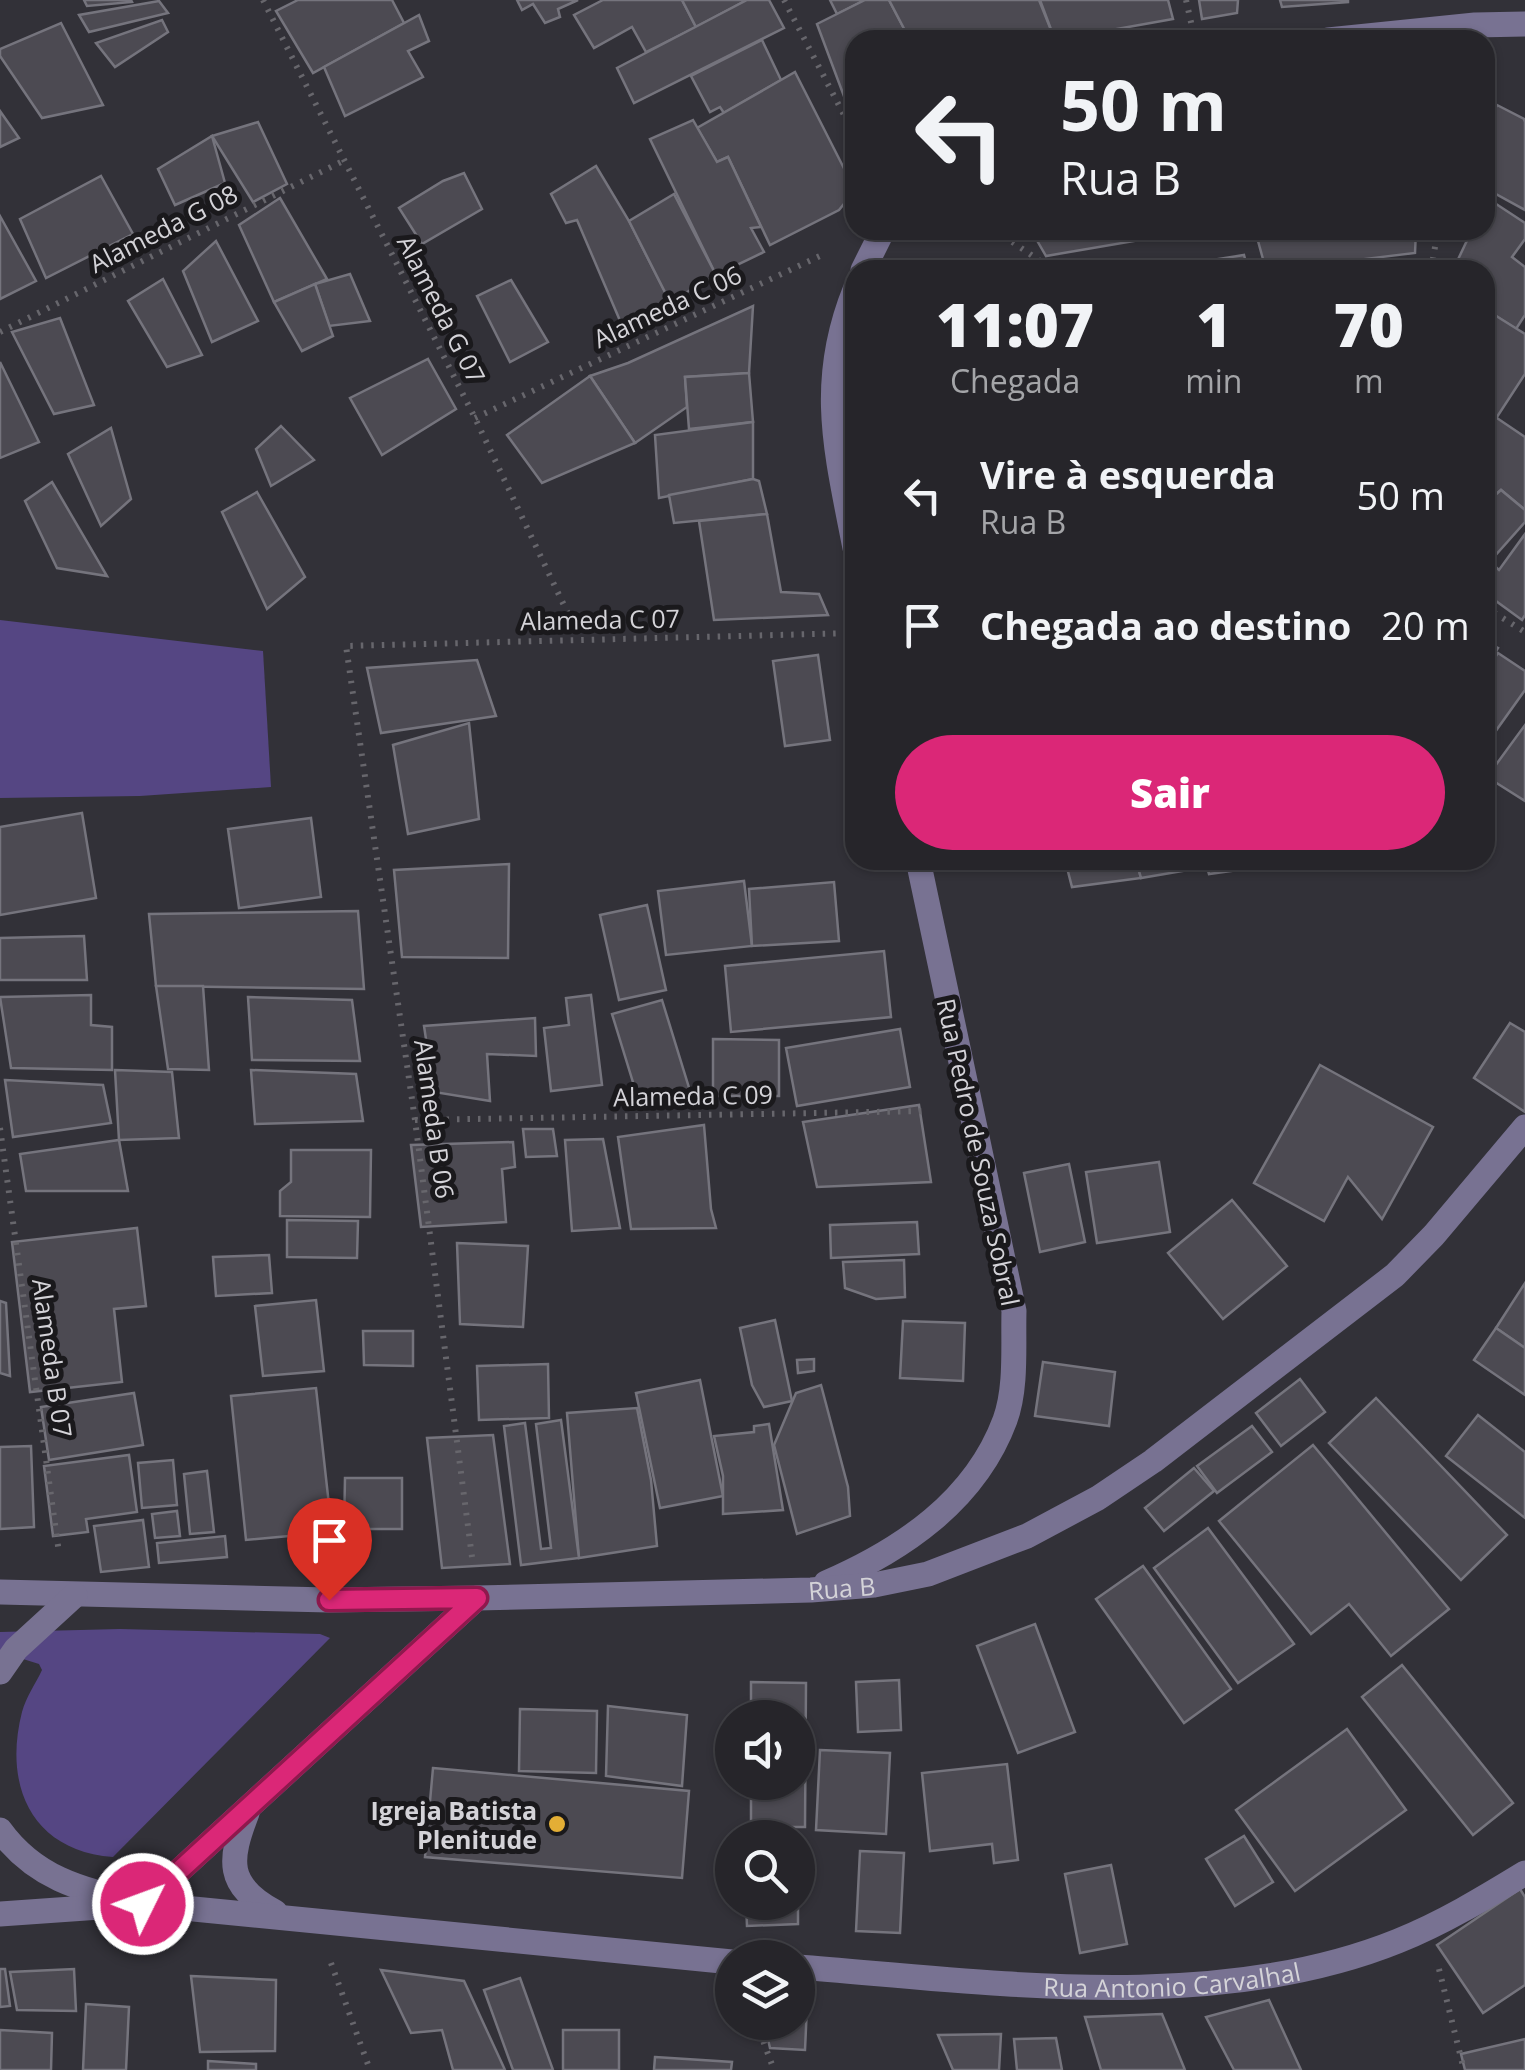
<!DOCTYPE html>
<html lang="pt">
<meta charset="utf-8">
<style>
:root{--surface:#26252a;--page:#323136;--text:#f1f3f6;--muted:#a4a5a8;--line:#424247;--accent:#db2777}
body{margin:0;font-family:"Open Sans",sans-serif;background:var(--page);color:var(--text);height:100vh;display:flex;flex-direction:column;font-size:38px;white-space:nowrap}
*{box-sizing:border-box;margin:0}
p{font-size:32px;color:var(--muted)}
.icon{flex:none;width:55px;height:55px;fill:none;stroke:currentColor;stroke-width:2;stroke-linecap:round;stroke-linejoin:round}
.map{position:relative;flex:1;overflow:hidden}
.drawer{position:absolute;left:845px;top:260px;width:650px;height:610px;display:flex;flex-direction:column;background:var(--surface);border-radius:30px;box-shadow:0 2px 8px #0004,0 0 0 2px var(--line)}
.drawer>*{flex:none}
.banner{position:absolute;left:845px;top:30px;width:650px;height:210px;border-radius:30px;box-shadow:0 2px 8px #0004,0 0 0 2px var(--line);background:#26252a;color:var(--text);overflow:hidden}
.fabs{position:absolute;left:715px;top:1700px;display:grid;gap:20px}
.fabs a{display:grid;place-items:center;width:100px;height:100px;border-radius:50%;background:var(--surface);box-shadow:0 2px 8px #0004,0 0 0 2px var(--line);font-size:50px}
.pin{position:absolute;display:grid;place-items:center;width:85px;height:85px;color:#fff;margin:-102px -42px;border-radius:50% 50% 50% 0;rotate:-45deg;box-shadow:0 0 10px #0007}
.pin .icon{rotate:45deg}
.me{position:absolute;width:110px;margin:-55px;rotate:48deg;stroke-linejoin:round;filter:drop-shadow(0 0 8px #0008)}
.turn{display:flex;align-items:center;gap:35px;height:210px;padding:0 50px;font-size:45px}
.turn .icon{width:130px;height:130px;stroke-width:2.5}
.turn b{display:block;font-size:70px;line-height:85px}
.eta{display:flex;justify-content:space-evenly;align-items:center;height:170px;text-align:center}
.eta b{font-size:60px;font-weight:800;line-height:70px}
.action{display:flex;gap:20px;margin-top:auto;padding:20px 50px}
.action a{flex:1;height:115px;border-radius:60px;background:var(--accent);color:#fff;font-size:40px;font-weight:800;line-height:115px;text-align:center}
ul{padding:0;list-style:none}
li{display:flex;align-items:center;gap:30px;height:130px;padding:0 50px}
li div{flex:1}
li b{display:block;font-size:38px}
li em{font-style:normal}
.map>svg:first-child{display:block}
.green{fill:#554683}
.building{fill:#4c4a52;stroke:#75747d;stroke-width:2.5}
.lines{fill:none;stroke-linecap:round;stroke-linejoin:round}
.path{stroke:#67666c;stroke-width:6;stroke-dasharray:2.5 8;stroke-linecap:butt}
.minor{stroke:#787292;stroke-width:25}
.route-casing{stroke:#8e194d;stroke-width:25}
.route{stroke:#db2777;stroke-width:18}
.poi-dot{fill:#e3ae35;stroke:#1a191c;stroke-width:4}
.labels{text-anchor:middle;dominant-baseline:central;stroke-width:10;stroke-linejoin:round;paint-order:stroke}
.street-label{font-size:25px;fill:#d4d3d8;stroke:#1a191c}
.poi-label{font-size:25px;font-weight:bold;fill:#d4d3d8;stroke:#1a191c;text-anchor:end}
</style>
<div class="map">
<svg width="1525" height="2070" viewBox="0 0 1525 2070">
<rect width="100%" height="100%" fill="#323138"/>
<g class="green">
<path d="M0,620L263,651L271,787L140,796L0,798Z"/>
<path d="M120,1629L320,1634L330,1638L113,1857C32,1851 3,1786 22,1712C26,1697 36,1683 42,1670L39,1664L23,1659H0V1632Z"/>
</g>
<g class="building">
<path d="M84,0H131L132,2L87,6Z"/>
<path d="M298,0H392L404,23L313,73L276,11Z"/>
<path d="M517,0H578L558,9L560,17L545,23L533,4L522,10Z"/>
<path d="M603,0H682L696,27L646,52L632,27L594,48L574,15Z"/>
<path d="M682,0H747L696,27Z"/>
<path d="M747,0H769L784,28L634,103L617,68Z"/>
<path d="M830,0H865L837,14Z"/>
<path d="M865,0H889L910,40H855V105L848,107L817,24Z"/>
<path d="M889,0H1039L1055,40H910Z"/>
<path d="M1040,0H1168L1173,19L1089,34L1079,40H1055Z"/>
<path d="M1199,0H1238L1237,13L1202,19Z"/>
<path d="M1280,0H1348V2L1282,7Z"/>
<path d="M159,1L168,13L89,32L79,15Z"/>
<path d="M419,15L429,41L408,51L423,77L345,116L324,67Z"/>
<path d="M162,20L168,32L115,67L96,43Z"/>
<path d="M61,23L103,105L42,118L0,56V49Z"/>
<path d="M762,40L781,80L724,113L720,107L710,112L691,76Z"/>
<path d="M795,72L855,190L839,210L770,245L728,157L717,162L697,128Z"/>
<path d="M1497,105L1524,119L1525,122V210L1485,188V131Z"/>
<path d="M0,111L19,138L0,147Z"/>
<path d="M693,120L717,162L728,157L761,227L751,228L764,252L716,275L650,139Z"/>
<path d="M258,122L287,184L253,202L212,136Z"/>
<path d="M212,136L225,183L175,205L158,169Z"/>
<path d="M596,166L629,221L670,302L621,323L577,220L566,223L551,194Z"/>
<path d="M464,173L482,209L422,244L399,208L443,181Z"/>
<path d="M101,176L133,234L46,278L20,219Z"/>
<path d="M674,194L716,275L670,302L629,221Z"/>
<path d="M280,198L327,279L274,302L239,225Z"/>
<path d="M1487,198L1525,223V239L1512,257L1525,267V315L1516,329L1485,309L1488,297L1485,270H1453L1472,230H1485Z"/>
<path d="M0,216L36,281L0,299Z"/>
<path d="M1031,230H1181V233L1046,256Z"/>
<path d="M1255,230H1416L1415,253L1332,263L1334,270H1266Z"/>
<path d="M216,241L258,321L212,342L183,271Z"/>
<path d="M1244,255L1248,270L1155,269Z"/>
<path d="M350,274L370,321L329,326L315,284Z"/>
<path d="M163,279L202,355L167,367L128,301Z"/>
<path d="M511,280L548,342L510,362L477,296Z"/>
<path d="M315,284L333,336L302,351L274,302Z"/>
<path d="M753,306L749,373L685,377L687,407L635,443L590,376L628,363Z"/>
<path d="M1485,309L1525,334V374L1495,420L1485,410Z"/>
<path d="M60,318L94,405L54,414L12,332Z"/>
<path d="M428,359L456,409L382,455L350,398Z"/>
<path d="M0,362L39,442L0,458Z"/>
<path d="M749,373L753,422L689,429L685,377Z"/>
<path d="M590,376L635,443L542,483L507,435Z"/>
<path d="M1485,410L1525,437V510L1501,490L1485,504Z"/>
<path d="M753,422V479L659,498L655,435Z"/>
<path d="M281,426L314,460L271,486L256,449Z"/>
<path d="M111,428L131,499L101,526L68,454Z"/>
<path d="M753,479L759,481L767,514L674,523L669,495Z"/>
<path d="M52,482L107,576L57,568L25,501Z"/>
<path d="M1501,490L1525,510V522L1485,567V504Z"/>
<path d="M257,492L305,577L267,609L222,512Z"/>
<path d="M767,514L781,592L819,594L828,615L714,620L699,521Z"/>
<path d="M1525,534V615L1522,620L1485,593V567L1489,561L1499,570Z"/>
<path d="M1485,641L1498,648L1485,669Z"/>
<path d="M1498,653L1525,671V690L1485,746V672Z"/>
<path d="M818,655L830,740L785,746L773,661Z"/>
<path d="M477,660L496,716L381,733L367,668Z"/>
<path d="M469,723L479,819L408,834L393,745Z"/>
<path d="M1525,725V801L1487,777Z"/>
<path d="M82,813L96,898L0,915V827Z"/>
<path d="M311,818L321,897L239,908L228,829Z"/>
<path d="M1065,860H1136L1141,878L1072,887Z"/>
<path d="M1136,860H1205L1206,867L1141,878Z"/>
<path d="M1205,860H1259L1260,867L1209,874Z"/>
<path d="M509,864L508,958L402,957L394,870Z"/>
<path d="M744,881L752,946L666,955L658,891Z"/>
<path d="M834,882L839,941L752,946L749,889Z"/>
<path d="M647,905L666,990L619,1000L600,915Z"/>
<path d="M358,911L364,989L156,986L149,914Z"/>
<path d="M84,936L87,980H0V938Z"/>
<path d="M884,951L891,1017L731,1032L725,966Z"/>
<path d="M156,986H203L209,1070L168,1069Z"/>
<path d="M91,995V1025L112,1027V1070L11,1068L0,997Z"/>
<path d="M591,995L602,1085L551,1091L544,1028L569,1025L566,998Z"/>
<path d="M248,997L352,1000L360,1061L252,1060Z"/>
<path d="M662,1000L690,1091L640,1105L612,1014Z"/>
<path d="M535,1018L536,1056L487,1054L490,1101L434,1092L424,1026Z"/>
<path d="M1510,1023L1525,1032V1112L1474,1078Z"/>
<path d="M900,1029L910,1087L797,1106L786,1048Z"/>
<path d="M713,1039L779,1040V1096H713Z"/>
<path d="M1320,1065L1433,1127L1382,1219L1348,1177L1324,1221L1254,1183Z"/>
<path d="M115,1070L172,1072L179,1138L119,1140Z"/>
<path d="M251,1070L356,1074L363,1121L255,1124Z"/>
<path d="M5,1080L103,1085L111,1123L13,1137Z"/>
<path d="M919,1105L931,1182L817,1187L803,1122Z"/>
<path d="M704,1125L711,1209L716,1228L631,1229L618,1137Z"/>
<path d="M523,1129H553L557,1156L526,1157Z"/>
<path d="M603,1139L620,1228L572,1231L565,1140Z"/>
<path d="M119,1140L128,1191H26L20,1154Z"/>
<path d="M513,1142L515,1167L502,1169L506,1222L421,1227L411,1145Z"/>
<path d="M291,1150H371L370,1217L280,1216V1191L291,1182Z"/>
<path d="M1159,1162L1170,1232L1097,1243L1086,1172Z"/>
<path d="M1069,1164L1085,1242L1040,1252L1024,1173Z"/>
<path d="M1232,1200L1287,1266L1223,1319L1168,1253Z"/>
<path d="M287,1220L358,1221L357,1258L287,1257Z"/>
<path d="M917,1222L919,1254L831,1258L830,1225Z"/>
<path d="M137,1228L146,1306L114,1309L122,1382L30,1392L12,1242Z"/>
<path d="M457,1243L528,1246L523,1327L460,1324Z"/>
<path d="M269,1255L272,1293L216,1296L213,1257Z"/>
<path d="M904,1260L905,1297L876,1299L845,1288L843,1262Z"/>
<path d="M1525,1283V1348L1496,1328Z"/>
<path d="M316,1300L324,1371L263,1376L255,1306Z"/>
<path d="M0,1301L6,1303L10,1376L0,1373Z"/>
<path d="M775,1320L792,1401L764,1407L752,1385L740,1328Z"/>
<path d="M903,1321L965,1323L963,1381L900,1378Z"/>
<path d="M1496,1328L1525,1348V1395L1474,1360Z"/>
<path d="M363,1331H413V1366L364,1365Z"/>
<path d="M814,1359V1371L798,1373L797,1360Z"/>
<path d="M1043,1362L1115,1372L1109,1426L1035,1416Z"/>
<path d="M548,1364L549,1418L479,1420L477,1366Z"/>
<path d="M1300,1379L1325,1412L1281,1446L1256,1413Z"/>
<path d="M700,1380L723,1496L660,1508L636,1393Z"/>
<path d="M821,1385L848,1487L850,1516L797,1534L774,1445L796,1393Z"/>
<path d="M316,1388L332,1532L246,1540L231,1396Z"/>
<path d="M134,1393L143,1445L49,1460L41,1407Z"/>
<path d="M1376,1398L1507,1535L1461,1580L1329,1443Z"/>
<path d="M637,1408L651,1480L657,1546L579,1558L567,1413Z"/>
<path d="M1478,1415L1525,1452V1518L1446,1456Z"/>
<path d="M561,1420L579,1558L521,1565L504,1426L525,1423L541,1549L551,1548L536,1424Z"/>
<path d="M769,1424L783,1510L723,1514V1476L714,1436L754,1432V1426Z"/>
<path d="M1252,1426L1272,1452L1217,1493L1197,1466Z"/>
<path d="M493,1435L510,1564L442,1568L427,1438Z"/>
<path d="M1313,1445L1449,1609L1391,1656L1349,1604L1311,1634L1219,1521Z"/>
<path d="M31,1446L34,1527L0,1529V1447Z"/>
<path d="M129,1455L137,1512L86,1519L88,1532L53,1536L44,1466Z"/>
<path d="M173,1460L177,1505L142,1508L138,1463Z"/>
<path d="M1194,1468L1214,1491L1164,1531L1145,1508Z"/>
<path d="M207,1471L214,1532L190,1534L184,1474Z"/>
<path d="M345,1478H402V1529H344Z"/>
<path d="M177,1511L180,1536L155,1538L152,1514Z"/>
<path d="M143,1520L149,1567L101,1572L94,1526Z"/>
<path d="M1208,1528L1294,1644L1238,1683L1154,1568Z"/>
<path d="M225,1536L227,1557L159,1563L157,1543Z"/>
<path d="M1143,1566L1231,1689L1184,1723L1096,1599Z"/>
<path d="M1035,1624L1075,1732L1018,1753L977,1646Z"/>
<path d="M1402,1665L1513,1803L1473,1835L1362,1697Z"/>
<path d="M899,1680L901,1730L858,1732L856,1682Z"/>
<path d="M751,1682L806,1683L805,1827H751V1782H798V1718H751Z"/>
<path d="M608,1706L687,1715L682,1786L606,1776Z"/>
<path d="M520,1709L597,1711L596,1773L519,1771Z"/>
<path d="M1347,1729L1406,1810L1295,1891L1236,1810Z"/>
<path d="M820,1750L890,1753L886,1834L816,1830Z"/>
<path d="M1007,1764L1018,1860L994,1863L992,1844L930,1851L922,1773Z"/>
<path d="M433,1768L689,1791L682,1878L425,1857Z"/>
<path d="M1244,1836L1273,1882L1235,1906L1206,1859Z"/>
<path d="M860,1851L904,1853L900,1933L856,1931Z"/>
<path d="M1111,1865L1127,1944L1080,1953L1065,1874Z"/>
<path d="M1520,1889L1525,1897V1985L1483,2013L1437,1945Z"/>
<path d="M798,1901V1924L747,1926L746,1902Z"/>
<path d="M0,1969H5L10,2006L0,2007Z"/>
<path d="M74,1969L76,2011L17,2010L10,1972Z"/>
<path d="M381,1970L464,1981L505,2070H453L442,2030L411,2033Z"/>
<path d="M191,1976L276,1980L275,2051L200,2052Z"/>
<path d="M520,1978L553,2070H513L484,1990Z"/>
<path d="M1269,2000L1301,2070H1234L1206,2017Z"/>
<path d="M86,2004L129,2007L126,2070H83Z"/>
<path d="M807,2006L805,2050L770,2048L764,2022H798V2007Z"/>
<path d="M1162,2014L1185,2070H1101L1085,2017Z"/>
<path d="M0,2030L52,2033L51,2070H0Z"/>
<rect x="563" y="2030" width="56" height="40"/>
<path d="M1001,2034L999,2070H953L938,2035Z"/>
<path d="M1056,2038L1062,2070H1017L1014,2039Z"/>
<path d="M1525,2039V2070H1465L1461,2054Z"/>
<path d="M655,2057L732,2062L731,2070H654Z"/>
<path d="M208,2061L256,2064V2070H208Z"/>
</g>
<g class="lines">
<g class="path">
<path d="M263,0L475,418L580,639"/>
<path d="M784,0L855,136"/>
<path d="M1186,0L1195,40"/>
<path d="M995,230L1053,270"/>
<path d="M1431,270L1438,230"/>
<path d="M0,332L343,161"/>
<path d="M475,418L822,255"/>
<path d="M1485,607L1525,632"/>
<path d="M415,1120L929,1111"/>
<path d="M0,1128L59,1553"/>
<path d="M472,1557L415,1120L346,646L855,633"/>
<path d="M331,1963L370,2070"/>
<path d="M1439,1969L1464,2070"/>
<path d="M756,2022L774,2070"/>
</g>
<g class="minor">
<path d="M1328,40L1475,25L1525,24"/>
<path d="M863,270L883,230"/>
<path d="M855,290C817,384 837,454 855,548"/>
<path d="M826,1583C902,1550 975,1501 1005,1420C1017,1387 1013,1345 1014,1311L918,860"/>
<path id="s1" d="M0,1592L329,1600L477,1598L811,1590L874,1585L928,1574L1027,1536L1098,1498L1153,1461L1395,1275L1434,1235L1525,1127"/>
<path d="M0,1672L16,1649L75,1595"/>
<path d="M247,1813C229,1860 225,1885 275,1912"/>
<path d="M0,1830C37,1881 85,1890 143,1904L732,1962"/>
<path d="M0,1914L143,1904L477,1598"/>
<path id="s2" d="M798,1967C989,1982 1215,2015 1398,1941C1443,1923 1484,1898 1525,1873"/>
</g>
</g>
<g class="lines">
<g class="route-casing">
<path id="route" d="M143,1904L477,1598L329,1600"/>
</g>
<use href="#route" class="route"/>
</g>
<circle class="poi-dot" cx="557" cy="1824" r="10"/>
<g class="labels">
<g class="street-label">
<text transform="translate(163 228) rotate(-27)">Alameda G 08</text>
<text transform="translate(667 306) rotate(-25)">Alameda C 06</text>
<text transform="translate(442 309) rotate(63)">Alameda G 07</text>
<text transform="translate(600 619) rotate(-1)">Alameda C 07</text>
<text transform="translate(693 1095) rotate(-1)">Alameda C 09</text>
<text transform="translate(435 1119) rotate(82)">Alameda B 06</text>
<text transform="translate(979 1152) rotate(78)">Rua Pedro de Souza Sobral</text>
<text transform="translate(53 1358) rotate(82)">Alameda B 07</text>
<text stroke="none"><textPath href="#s1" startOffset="842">Rua B</textPath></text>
<text stroke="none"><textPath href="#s2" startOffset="375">Rua Antonio Carvalhal</textPath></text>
</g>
<g class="poi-label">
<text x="537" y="1810">Igreja Batista<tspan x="537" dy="29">Plenitude</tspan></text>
</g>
</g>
</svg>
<div class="fabs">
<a><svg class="icon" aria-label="sound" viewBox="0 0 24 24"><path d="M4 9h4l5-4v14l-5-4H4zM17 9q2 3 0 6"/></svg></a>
<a><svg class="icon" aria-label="search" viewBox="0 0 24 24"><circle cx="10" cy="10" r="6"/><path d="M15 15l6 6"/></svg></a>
<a><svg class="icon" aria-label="layers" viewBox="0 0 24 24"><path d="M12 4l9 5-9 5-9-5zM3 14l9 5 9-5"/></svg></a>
</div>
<div class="pin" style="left:329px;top:1600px;background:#d93025"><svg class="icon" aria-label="arrive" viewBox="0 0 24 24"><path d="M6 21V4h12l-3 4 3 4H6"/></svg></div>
<svg class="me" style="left:143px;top:1904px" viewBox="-20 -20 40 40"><circle r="17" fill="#db2777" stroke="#fff" stroke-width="3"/><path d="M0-11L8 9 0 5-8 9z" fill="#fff"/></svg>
<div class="banner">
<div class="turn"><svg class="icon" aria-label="left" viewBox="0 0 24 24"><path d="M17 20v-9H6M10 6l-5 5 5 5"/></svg><div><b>50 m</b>Rua B</div></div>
</div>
<section class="drawer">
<div class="eta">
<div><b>11:07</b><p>Chegada</p></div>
<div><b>1</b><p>min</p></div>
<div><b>70</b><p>m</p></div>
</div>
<ul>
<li><svg class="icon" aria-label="left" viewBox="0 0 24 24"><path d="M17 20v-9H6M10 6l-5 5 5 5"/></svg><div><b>Vire à esquerda</b><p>Rua B</p></div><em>50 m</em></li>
<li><svg class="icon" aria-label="arrive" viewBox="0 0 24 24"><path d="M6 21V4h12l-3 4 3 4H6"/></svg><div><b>Chegada ao destino</b></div><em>20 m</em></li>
</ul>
<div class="action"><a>Sair</a></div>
</section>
</div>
